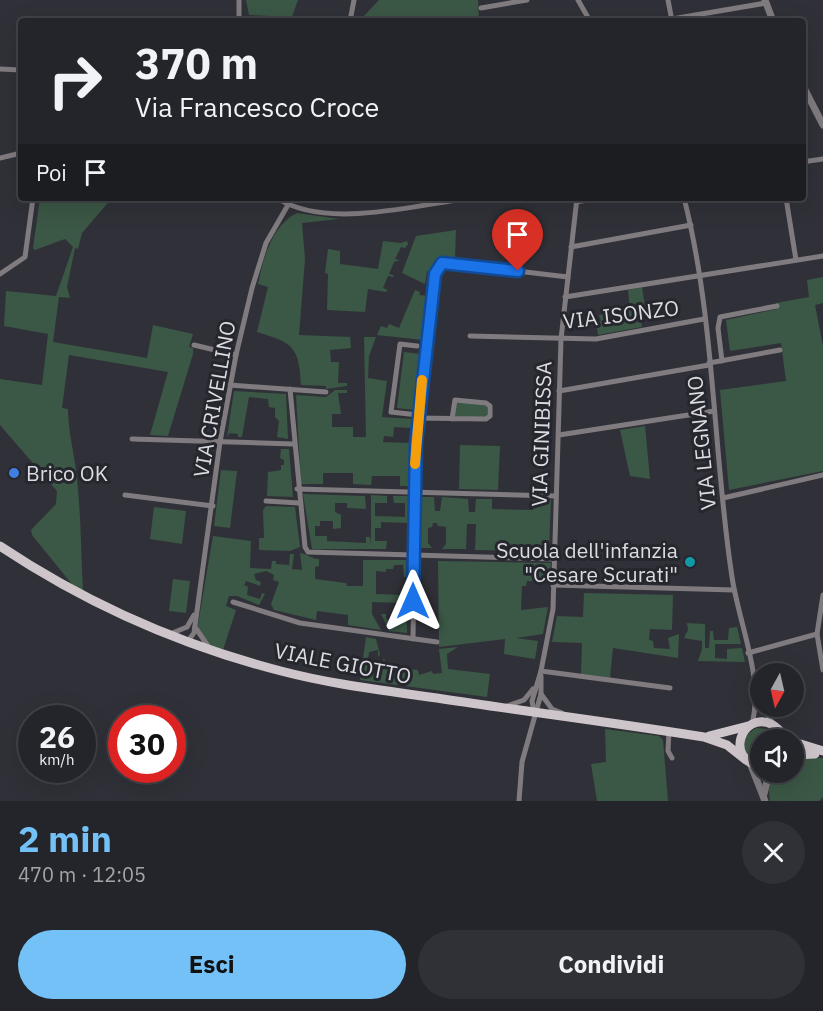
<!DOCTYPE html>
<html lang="it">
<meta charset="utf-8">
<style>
:root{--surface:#24252a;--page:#303136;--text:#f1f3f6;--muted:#a3a5a8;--line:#414247;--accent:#73c1f6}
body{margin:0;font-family:"IBM Plex Sans",sans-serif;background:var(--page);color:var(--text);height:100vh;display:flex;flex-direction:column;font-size:22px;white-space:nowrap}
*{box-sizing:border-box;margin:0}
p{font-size:20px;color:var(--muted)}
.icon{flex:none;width:33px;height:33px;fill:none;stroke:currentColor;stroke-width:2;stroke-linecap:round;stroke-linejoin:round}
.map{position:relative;height:801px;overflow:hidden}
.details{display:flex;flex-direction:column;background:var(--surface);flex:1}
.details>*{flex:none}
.banner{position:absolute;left:18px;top:18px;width:788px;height:183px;border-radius:6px;box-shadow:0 6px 24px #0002,0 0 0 2px var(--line);background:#24252a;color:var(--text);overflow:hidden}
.needle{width:39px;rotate:188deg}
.fabs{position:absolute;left:750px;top:663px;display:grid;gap:12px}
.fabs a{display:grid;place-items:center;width:54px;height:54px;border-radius:50%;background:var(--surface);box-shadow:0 6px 24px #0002,0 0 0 2px var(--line);font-size:30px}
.speed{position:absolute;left:18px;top:705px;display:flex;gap:12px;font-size:30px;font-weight:700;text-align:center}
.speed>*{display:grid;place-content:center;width:78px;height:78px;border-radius:50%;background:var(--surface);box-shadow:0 6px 24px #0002,0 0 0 2px var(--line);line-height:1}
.speed small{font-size:15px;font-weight:400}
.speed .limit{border:9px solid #d22;background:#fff;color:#111}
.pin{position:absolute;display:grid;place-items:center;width:51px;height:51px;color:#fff;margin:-62px -26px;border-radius:50% 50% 50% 0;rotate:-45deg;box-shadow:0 0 6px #0007}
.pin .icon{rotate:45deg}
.me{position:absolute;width:66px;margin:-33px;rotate:0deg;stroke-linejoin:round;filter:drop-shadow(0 0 4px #0008)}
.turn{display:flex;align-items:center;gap:21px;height:126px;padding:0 18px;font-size:27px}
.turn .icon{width:78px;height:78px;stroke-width:2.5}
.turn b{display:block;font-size:42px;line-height:51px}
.then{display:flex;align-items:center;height:57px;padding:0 18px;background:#0003;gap:12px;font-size:22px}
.round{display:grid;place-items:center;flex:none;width:63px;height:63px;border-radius:32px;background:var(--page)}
.summary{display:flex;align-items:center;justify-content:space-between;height:102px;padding:0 18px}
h1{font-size:36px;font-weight:700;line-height:45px;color:var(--accent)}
.action{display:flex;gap:12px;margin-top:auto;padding:12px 18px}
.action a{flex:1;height:69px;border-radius:36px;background:var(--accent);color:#111;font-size:24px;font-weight:700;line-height:69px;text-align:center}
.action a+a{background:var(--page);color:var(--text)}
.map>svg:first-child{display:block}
.green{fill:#3b5745}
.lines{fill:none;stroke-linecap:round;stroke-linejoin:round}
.minor{stroke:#807b7e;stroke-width:5}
.tertiary{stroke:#807b7e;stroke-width:7}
.primary{stroke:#cec5ca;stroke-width:9}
.route-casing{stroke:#114b97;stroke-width:15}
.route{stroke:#1a73e8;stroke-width:10}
.slow{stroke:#f59e0b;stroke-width:10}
.shop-dot{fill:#3f7fe0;stroke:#26272e;stroke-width:2}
.culture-dot{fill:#0f9aa8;stroke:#26272e;stroke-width:2}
.labels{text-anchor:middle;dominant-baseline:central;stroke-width:6;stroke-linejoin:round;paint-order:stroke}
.street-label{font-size:21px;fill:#dbdbe0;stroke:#26272e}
.poi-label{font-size:21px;fill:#dbdbe0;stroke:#26272e;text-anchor:start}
</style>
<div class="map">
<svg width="823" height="801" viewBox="0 0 823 801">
<rect width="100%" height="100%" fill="#303138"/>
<g class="green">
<path d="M246,0H298L292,17L249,15Z"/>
<path d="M379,0H478L479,21H365L364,16Z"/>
<path d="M40,198H112L82,233L78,249L75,248L67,287L70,298L59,297L53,342L147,358L153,325L193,334L189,347L193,348V354L168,436L150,435L168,372L69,355L62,408L68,409C68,432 75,456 77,479C81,516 81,553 83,591L75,588L32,535L31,530L56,504L57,491L0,425V379L42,385L48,334L4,326L6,291L56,296L73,247L65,239L35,250L33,248Z"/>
<path d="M297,213L339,219L302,223L305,259L299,335L350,337L351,348L330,350L331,362H339L338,383H347V386L326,389V386L301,385C299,347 294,343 257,332L268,287L258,284C263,259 272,225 297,213Z"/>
<path d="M456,230L455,259L439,262L432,271H427L425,284L402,273L416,236Z"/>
<path d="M383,241L401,243L407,241L408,244L405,248L401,247L395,259L400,260L394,262L389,274L394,275L393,277L388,276L383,288L388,290L386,292L368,289L365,312L327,310L328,274L325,273L328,249L340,251V264L378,269Z"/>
<path d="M823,277V303L815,305L823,346V471L729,490L720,390L786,381L781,343L730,351L726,320L777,309L776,303L809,297L807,280Z"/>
<path d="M642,287L645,307L639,308L642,327L598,335L596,322L601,321L599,315L630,310L628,290Z"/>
<path d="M415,290L420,292L419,295L429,296L423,340L377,335L381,326L387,328L389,324L399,328Z"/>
<path d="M364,337H376L369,356L368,378L387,381L382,417L413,419L411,439V428L394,427L393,437L384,436L383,442L411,443L409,486H400V476H372L371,485L353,484V473H323V484H301L296,395L326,397L335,390H347V393H338L341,414H332V427H353V437H366Z"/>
<path d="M404,352L421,354L415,410L397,408Z"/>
<path d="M234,391L286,394L288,439L277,437L279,421L275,417V408L269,407L268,399L249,397L242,437H238V434L230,433L227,437Z"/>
<path d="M462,402L487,406V417H457L454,415L457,403Z"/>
<path d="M645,426L650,479L630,476L620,430Z"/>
<path d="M460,445L500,446L498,490L459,489Z"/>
<path d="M281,449H289L293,497L267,496L268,472L281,470V465H284V460L280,458Z"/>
<path d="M221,470L237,471L230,528L214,526Z"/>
<path d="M303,494L365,496L366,509L347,508V503H335V512L341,515V528L333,529V521H320V526H315V536H327V541L366,543V537H370L371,545V495L387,496V503H375V516L405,517V503H394L393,496H409V523L381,522V528H375V541H387L386,549H312Z"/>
<path d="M419,497H434L435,511H440L442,497L468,499L469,512H475L476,499H492V509L533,510V500H551L549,551L475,550L476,524H467L466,549H442L446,544V527L438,526L437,523H433L432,527L428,528V543L432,548H418Z"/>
<path d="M266,506L295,507L300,547L290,551L259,550V538H264L263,510Z"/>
<path d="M154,507L186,511L182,544L150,539Z"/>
<path d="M213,536L251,541L250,568L271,569L272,561H276V564L289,565L290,554H294L292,569L302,570L300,553C307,554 311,559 319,559V566L315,567V579L346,583L347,586H363V560H406V577H404L403,565H394L393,569H386V572L376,571V594L403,595L404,584L406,583L407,633L389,631L381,614H386V618L395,626L404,616V603L372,602V614L381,630L348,625V615L317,611L316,620L274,610L271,604L279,582L273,580L274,575L266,571L254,574L256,580L261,582L260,586L246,581L244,585L248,587L247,595L260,599L262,593L265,594L259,605L237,596H229L226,606L236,610L223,650C208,645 200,640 198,624Z"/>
<path d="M438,561L551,563L548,581H527L526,586H522L521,610L548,607L543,634L516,638L538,641L535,659L504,654L505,639L439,647Z"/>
<path d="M173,579L190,581L186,613L169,611Z"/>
<path d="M584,593L673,595L672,630L650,629L649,640L653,641L654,648L670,649L668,638L679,634L678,658L613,648L610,678L581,674L582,643L552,642L557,616L583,617Z"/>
<path d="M687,623L705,624V648H709L710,631H713L714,640H728L729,628L737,627L741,644H715V658L727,659V649L742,648L745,662L698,661L702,649V641L684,638L688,630Z"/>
<path d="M366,637L376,639L380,655L378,657V650L369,652L367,669L381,671L384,657L386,669L408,666L409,669L418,670L419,675L432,671L433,674L442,673L439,649L458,647L447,654L448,669L490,674L487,697L360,680Z"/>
<path d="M757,728L768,729L777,739L760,740V761L748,755C741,744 745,733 757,728Z"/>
<path d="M605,729L659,736L663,740L668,801H597L591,764L606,762Z"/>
<path d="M800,758H823V797L819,801H770L768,785L772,773L794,772V760Z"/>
</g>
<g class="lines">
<g class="minor">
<path d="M578,0L590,21"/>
<path d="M668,0L672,21"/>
<path d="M481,8L527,0"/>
<path d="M672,19L766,3"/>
<path d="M239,21V0"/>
<path d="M350,21L354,0"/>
<path d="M0,69L21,70"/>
<path d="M0,158L21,153"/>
<path d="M802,162L823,159"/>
<path d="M277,198C326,230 415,205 470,198"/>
<path d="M684,198C715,319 713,453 732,577C739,624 764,678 752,724"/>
<path d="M786,198L796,260"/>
<path d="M576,202L599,198"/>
<path d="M571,247L691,225"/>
<path d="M0,274L25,257L33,198"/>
<path d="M565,297L823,256"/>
<path d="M470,336L596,339L704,319"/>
<path d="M194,345L236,355"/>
<path d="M417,346L400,344L391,412L418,415"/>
<path d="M722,361L718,328L720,317L777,306"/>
<path d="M709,363L780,350"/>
<path d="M230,385L326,392"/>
<path d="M290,389L305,547L308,552L553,559"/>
<path d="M559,391L709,365"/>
<path d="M417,418L486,419L490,416V406L486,403L455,400L452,419"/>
<path d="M559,435L714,411"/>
<path d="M132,439L293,444"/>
<path d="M297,489L555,496"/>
<path d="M125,495L213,506"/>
<path d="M723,498L823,475"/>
<path d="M266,501L299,503"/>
<path d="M553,585L734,590"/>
<path d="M823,595L817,634L823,670"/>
<path d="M233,602L300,623L437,642"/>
<path d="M195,627L208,646"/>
<path d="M170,634L187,627L194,615"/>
<path d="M413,639L416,443L437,267L449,263L568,277"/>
<path d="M187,642L194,633L220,442L236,355L252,288L266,243L292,198"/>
<path d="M748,653L817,634"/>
<path d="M541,671L670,688"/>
<path d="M756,691L760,702"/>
<path d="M541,694L552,709L562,713"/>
<path d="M507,706L524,700L533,689"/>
<path d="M762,706L774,725"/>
<path d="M534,712L532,701L541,671L553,609L561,339L577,198"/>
<path d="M669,731L668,751L672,758"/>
<path d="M519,801L522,762L541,694V676"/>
</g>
<g class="tertiary">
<path d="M765,0L773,21"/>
<path d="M802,84L823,125"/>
<path d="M750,763L765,801"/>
<path d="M764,794L769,772"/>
</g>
<g class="primary">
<path d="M0,546C87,604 180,645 281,671C334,685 389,691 443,699C530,712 617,723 704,737L727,745L746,760"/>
<path d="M709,736L748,726"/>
<path d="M794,742L823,751"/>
<path d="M794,755L815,754"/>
<path d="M760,766C724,759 742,711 771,724C778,727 783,735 789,740"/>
</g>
</g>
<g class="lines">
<g class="route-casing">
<path id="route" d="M413,601L416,443L435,274L442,263L518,271"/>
</g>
<use href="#route" class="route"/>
<path class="slow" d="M415,464L422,380"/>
</g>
<circle class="shop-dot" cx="14" cy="473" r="6"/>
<circle class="culture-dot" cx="690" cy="562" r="6"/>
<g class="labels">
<g class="street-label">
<text transform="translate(621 314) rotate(-7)">VIA ISONZO</text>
<text transform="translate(214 399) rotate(-80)">VIA CRIVELLINO</text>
<text transform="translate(541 434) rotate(-88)">VIA GINIBISSA</text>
<text transform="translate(701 443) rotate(-96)">VIA LEGNANO</text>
<text transform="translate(343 663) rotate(11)">VIALE GIOTTO</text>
</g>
<g class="poi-label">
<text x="26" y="473">Brico OK</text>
<text x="678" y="550" text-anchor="end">Scuola dell'infanzia<tspan x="678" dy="24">"Cesare Scurati"</tspan></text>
</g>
</g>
</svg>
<div class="fabs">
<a><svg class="needle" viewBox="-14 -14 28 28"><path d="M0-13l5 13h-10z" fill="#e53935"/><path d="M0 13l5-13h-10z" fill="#a3a5a8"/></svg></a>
<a><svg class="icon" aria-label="sound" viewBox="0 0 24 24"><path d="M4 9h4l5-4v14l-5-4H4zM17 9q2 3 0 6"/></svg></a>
</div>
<div class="speed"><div>26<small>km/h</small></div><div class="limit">30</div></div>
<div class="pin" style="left:518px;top:271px;background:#d93025"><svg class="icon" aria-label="arrive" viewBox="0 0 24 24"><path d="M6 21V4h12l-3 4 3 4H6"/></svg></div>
<svg class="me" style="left:413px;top:601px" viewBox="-20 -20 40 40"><path d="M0-17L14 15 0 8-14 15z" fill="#1a73e8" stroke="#fff" stroke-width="4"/></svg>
<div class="banner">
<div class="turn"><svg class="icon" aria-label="right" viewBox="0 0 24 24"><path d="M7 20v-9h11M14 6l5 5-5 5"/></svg><div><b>370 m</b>Via Francesco Croce</div></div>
<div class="then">Poi<svg class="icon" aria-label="arrive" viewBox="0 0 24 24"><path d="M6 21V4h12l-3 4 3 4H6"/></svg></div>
</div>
</div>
<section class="details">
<div class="summary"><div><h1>2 min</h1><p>470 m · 12:05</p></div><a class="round"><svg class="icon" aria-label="close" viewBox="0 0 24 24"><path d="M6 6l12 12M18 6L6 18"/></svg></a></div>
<div class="action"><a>Esci</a><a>Condividi</a></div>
</section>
